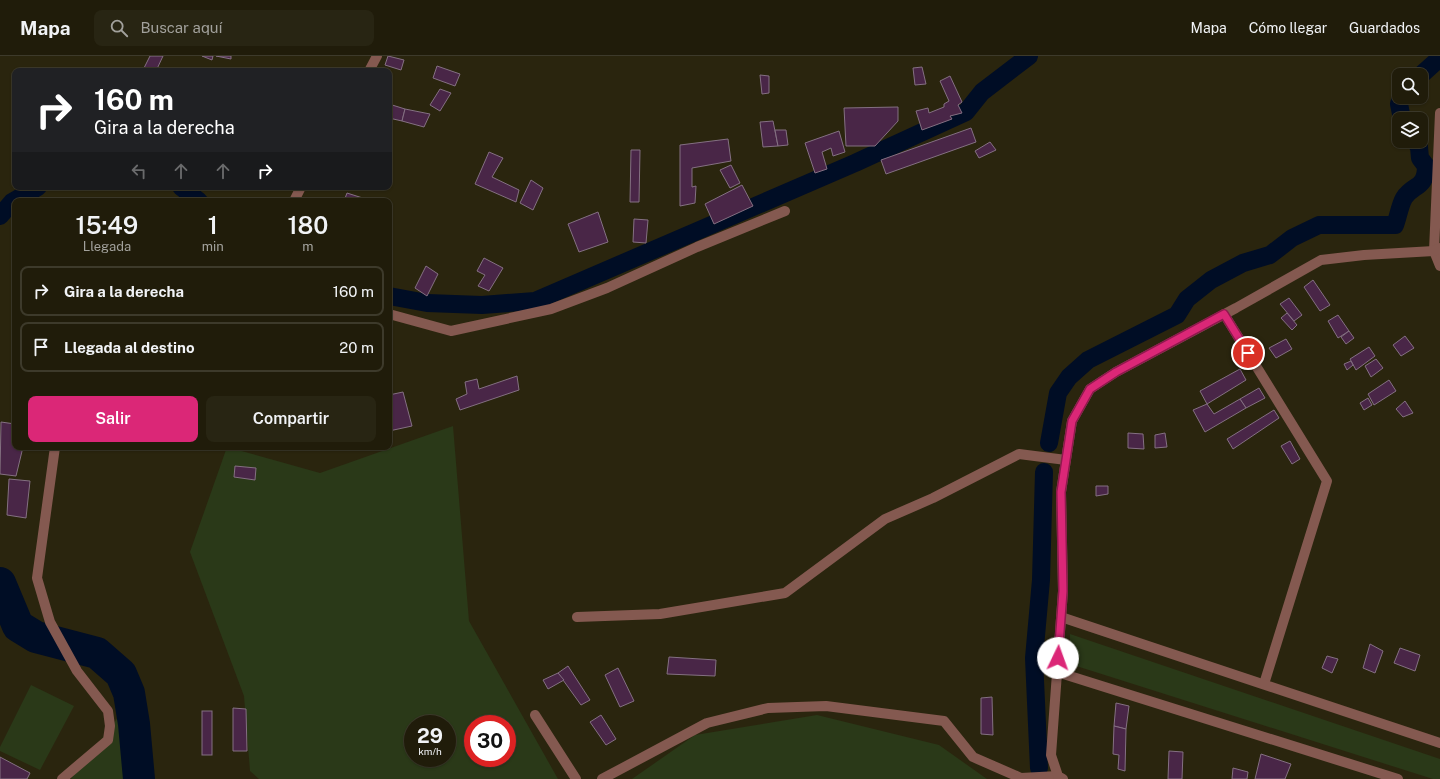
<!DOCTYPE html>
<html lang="es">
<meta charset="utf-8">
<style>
:root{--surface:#201c0a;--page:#282513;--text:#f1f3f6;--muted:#a2a19c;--line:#3d3a2b;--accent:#db2777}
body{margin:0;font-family:"Public Sans",sans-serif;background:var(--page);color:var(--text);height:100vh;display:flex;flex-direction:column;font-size:15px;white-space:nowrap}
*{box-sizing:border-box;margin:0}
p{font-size:13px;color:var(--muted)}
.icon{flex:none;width:22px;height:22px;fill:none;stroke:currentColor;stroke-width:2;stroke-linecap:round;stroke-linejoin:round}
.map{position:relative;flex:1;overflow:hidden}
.drawer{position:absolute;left:12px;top:142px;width:380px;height:252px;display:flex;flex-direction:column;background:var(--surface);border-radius:8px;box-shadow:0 1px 3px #0004,0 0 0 1px var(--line)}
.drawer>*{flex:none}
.guide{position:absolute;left:12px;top:12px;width:380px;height:122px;border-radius:8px;box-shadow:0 1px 3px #0004,0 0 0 1px var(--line);background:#202124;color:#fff;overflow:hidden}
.tools{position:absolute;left:1392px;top:12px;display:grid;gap:8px}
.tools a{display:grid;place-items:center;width:36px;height:36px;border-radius:8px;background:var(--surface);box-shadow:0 1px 3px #0004,0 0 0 1px var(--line);font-size:20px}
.speed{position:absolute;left:404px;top:659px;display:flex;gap:8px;font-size:20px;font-weight:700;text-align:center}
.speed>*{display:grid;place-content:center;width:52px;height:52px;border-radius:50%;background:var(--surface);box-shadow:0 1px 3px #0004,0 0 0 1px var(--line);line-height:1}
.speed small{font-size:10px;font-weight:400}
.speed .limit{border:6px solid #d22;background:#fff;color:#111}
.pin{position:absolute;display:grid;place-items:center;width:34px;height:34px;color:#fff;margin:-17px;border:2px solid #fff;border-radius:50%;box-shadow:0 1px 4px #0007}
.me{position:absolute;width:44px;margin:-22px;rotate:3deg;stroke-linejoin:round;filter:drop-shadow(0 0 3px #0008)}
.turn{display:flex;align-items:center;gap:14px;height:84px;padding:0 16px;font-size:18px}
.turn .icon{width:52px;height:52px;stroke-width:2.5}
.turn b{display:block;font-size:28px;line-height:34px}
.lanes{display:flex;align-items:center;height:38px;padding:0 16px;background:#0003;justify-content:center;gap:20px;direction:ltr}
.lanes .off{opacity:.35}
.eta{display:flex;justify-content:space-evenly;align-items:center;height:68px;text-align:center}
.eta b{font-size:24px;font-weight:600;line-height:28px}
.primary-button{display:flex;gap:8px;margin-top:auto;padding:8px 16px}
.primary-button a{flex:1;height:46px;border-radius:8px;background:var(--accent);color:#fff;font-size:16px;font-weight:600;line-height:46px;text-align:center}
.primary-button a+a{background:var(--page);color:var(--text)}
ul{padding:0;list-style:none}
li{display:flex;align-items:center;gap:12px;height:50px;margin:0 8px 6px;padding:0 8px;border:2px solid var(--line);border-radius:8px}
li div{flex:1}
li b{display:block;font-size:15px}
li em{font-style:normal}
header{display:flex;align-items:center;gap:24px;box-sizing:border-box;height:56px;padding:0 20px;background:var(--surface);border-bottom:1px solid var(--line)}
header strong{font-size:19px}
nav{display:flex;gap:22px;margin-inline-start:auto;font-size:14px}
.search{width:280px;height:36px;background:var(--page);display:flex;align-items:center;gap:10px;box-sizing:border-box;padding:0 14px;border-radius:8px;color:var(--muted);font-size:15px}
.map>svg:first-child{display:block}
.green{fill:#2a3918;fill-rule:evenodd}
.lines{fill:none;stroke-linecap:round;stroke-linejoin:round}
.canal{stroke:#000d25;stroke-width:18}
.river{stroke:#000d25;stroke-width:32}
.building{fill:#492647;stroke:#847082}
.minor{stroke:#845950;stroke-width:10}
.route-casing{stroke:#8e194d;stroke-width:10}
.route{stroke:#db2777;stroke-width:7}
</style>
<header>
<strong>Mapa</strong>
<div class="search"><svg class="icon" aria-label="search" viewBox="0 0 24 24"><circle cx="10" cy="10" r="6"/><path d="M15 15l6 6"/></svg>Buscar aquí</div>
<nav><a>Mapa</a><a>Cómo llegar</a><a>Guardados</a></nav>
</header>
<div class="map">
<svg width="1440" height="723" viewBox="0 0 1440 723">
<rect width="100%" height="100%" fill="#2a250e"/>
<g class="green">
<path d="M453,370L469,565L558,723H259L250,715L244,640L190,496L227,391L320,417ZM413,668H447V702H413ZM473,668H507V702H473Z"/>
<path d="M1070,578L1440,703V723H1433L1070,608Z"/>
<path d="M31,629L74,650L40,714L0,695V691Z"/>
<path d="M129,647L138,723H71Z"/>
<path d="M817,659L939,689L987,723H632L695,679Z"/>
</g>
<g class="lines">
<g class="canal">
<path d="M1421,19L1440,2"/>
<path d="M1401,41L1399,48L1402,63"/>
<path d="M181,131L199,145"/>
<path d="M0,160L12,146L38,131"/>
<path d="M389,240L427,247L482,249L535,245L855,107L966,56L982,36L1029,0"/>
<path d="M1049,387L1058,337L1069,321L1088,304L1177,259L1187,243L1211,224L1243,207L1270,199L1292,182L1319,169H1395C1398,161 1400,149 1404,142C1413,128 1426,133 1426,110L1420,102L1419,91L1415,85"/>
<path d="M1039,712L1034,602L1041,524L1044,416"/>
</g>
<path class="river" d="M0,527L18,570L36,581L97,597L121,618L129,637L134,668L139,723"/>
</g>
<g class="building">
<path d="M150,0H163L156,15L143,14Z"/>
<path d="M202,0H213L212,4Z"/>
<path d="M216,0H231V3Z"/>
<path d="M388,0L404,4L401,14L385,9Z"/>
<path d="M437,10L460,18L455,30L433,22Z"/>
<path d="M922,11L926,28L915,29L913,12Z"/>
<path d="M760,19L769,20V37L762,38Z"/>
<path d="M950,20L962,46L958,49L962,57L950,60L952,63L922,74L916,55L928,52L929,57L944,51V48L949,45L940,25Z"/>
<path d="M440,33L451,37L440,55L430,49Z"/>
<path d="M389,48L405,53L402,65L389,62Z"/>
<path d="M898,51V65L875,90H846L844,52Z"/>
<path d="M405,53L430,58L424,71L402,65Z"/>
<path d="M773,65L778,90L763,91L760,66Z"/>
<path d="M971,72L976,86L886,118L881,104Z"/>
<path d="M775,74H786L788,89L778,90Z"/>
<path d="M839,75L845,96L833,100L831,92L822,96L827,113L815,117L805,87Z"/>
<path d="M728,83L731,105L692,112V131L696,130L695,147L680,150V89Z"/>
<path d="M990,86L996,94L979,102L975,95Z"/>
<path d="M631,94H640L639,146H630Z"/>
<path d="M489,96L503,102L492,121L519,134L516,146L475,128Z"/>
<path d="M731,109L740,127L730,132L720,114Z"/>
<path d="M531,124L543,132L533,154L520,147Z"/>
<path d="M742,129L753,150L714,168L705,148Z"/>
<path d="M347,137L372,145H344Z"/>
<path d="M598,156L608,186L579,196L568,168Z"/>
<path d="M634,163L648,164L646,187L633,186Z"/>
<path d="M484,202L503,212L489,235L478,230L485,219L477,215Z"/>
<path d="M426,210L438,218L427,240L415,232Z"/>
<path d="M1313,224L1330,249L1320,255L1304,231Z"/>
<path d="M1289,242L1302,259L1294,265L1280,248Z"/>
<path d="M1287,257L1297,269L1292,274L1281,262Z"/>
<path d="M1338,259L1349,275L1338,282L1328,265Z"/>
<path d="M1349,275L1354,282L1346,288L1341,281Z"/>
<path d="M1405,280L1414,292L1401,300L1393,289Z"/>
<path d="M1286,283L1292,293L1276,302L1269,292Z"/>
<path d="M1369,291L1375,300L1356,314L1350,303Z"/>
<path d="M1376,303L1383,312L1371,321L1365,310Z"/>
<path d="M1351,305L1353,309L1347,314L1344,308Z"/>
<path d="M1240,313L1246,324L1207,348L1200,335Z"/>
<path d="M517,320L519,334L460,354L456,343L467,338L465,326L477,323L479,333Z"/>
<path d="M1389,324L1396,335L1374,349L1368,338Z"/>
<path d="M1259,332L1265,342L1246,352L1240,343Z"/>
<path d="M403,336L412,370L389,375V339Z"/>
<path d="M1368,342L1372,349L1364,354L1360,347Z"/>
<path d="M1240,343L1246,352L1205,376L1193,354L1207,348L1214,358Z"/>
<path d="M1405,345L1413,357L1403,361L1396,353Z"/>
<path d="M1274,354L1279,362L1233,393L1227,383Z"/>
<path d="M1,366L15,368V391H23L16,420L0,418Z"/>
<path d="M1128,377L1143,378L1144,393L1128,392Z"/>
<path d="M1165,377L1167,391L1155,392V379Z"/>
<path d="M1290,385L1300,403L1292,408L1281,390Z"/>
<path d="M235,410L256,412L255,424L234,421Z"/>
<path d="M9,423L30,425L26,462L7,459Z"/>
<path d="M1096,430H1108V438L1096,440Z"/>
<path d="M1370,588L1383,595L1375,617L1363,612Z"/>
<path d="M1400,592L1420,599L1415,615L1394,607Z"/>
<path d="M1327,600L1338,603L1332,617L1322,612Z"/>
<path d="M669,601L716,604L715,620L667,618Z"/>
<path d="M568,610L590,644L581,649L558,617Z"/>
<path d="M618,612L634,645L620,651L605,619Z"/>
<path d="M558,617L564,624L548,633L543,624Z"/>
<path d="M992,641L993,679L981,678V642Z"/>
<path d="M1116,647L1129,650L1126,673L1114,670Z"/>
<path d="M233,652L246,653L247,695H233Z"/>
<rect x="202" y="655" width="10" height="44"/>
<path d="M601,659L616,683L606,689L590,666Z"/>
<path d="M1114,670L1126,673L1125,715L1118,713L1119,699L1113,698Z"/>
<path d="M1169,695L1183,696L1182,723H1168Z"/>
<path d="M1261,698L1291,708L1285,723H1255Z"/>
<path d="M0,701L30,717L27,723H0Z"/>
<path d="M1233,712L1248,716L1247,723H1232Z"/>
</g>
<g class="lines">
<g class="minor">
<path d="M369,15L377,0"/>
<path d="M1440,57L1434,195L1440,210"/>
<path d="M294,145L301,131"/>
<path d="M389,258L451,275L551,253L607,232L697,191L785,155"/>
<path d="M1224,258L1327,425L1264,628"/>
<path d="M55,391L37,522L50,566L77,615L108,655L110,670L108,684L62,723"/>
<path d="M577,561L660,558L785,537L885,463L933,442L1019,398L1066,404"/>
<path d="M1061,561L1440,687"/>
<path d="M1057,616L1398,723"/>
<path d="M535,659L576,723"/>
<path d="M602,723L707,667L768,652L826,650L944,665L973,701L1021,722L1058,720"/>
<path d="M1063,723L1058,720L1051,699L1063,535L1061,436L1072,365L1090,333L1116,316L1236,252L1321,204L1364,199L1434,195L1440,192"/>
</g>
</g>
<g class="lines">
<g class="route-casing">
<path id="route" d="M1058,602L1063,535L1061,436L1072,365L1090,333L1116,316L1224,258L1248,297"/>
</g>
<use href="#route" class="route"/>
</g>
</svg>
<div class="tools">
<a><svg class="icon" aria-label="search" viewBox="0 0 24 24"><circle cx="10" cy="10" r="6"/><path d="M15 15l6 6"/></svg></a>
<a><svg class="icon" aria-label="layers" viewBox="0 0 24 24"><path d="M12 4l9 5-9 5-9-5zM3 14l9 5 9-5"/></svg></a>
</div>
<div class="speed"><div>29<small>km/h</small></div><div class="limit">30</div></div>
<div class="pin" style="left:1248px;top:297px;background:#d93025"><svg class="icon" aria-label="arrive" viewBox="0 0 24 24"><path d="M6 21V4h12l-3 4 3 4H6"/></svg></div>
<svg class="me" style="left:1058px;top:602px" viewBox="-20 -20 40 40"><circle r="19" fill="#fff"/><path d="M0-13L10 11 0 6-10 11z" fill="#db2777"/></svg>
<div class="guide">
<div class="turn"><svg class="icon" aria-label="right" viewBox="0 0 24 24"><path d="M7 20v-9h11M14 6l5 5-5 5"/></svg><div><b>160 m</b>Gira a la derecha</div></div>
<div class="lanes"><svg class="icon off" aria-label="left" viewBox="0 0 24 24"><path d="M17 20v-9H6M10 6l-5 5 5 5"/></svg><svg class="icon off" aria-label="ahead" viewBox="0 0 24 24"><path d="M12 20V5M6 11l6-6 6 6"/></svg><svg class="icon off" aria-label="ahead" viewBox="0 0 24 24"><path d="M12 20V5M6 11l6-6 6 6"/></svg><svg class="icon" aria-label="right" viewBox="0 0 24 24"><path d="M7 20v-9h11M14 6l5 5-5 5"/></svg></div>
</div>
<section class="drawer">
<div class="eta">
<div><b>15:49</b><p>Llegada</p></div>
<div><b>1</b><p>min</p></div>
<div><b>180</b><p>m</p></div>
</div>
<ul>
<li><svg class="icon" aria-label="right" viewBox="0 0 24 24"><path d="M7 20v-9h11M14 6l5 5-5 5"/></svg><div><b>Gira a la derecha</b></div><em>160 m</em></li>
<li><svg class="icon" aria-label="arrive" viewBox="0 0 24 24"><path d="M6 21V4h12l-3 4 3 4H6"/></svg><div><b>Llegada al destino</b></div><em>20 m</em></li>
</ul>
<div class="primary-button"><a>Salir</a><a>Compartir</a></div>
</section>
</div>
